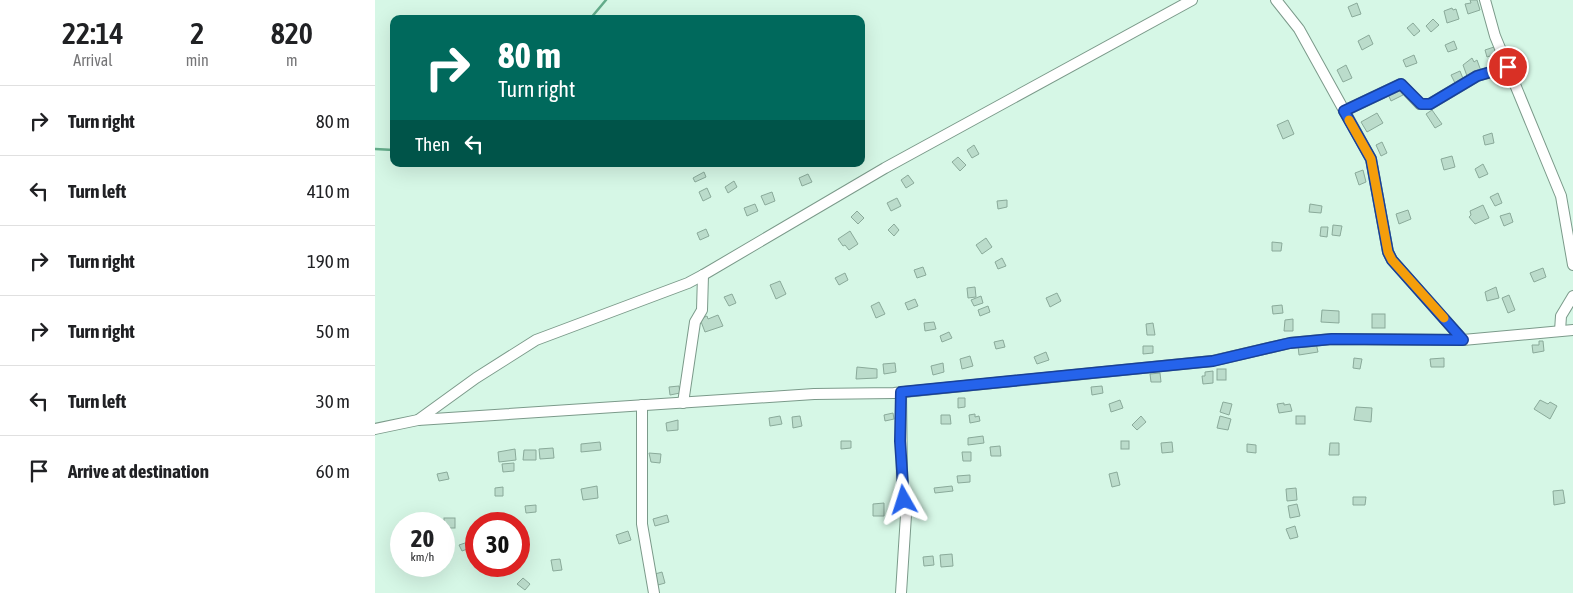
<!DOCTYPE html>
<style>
:root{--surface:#fff;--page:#f6f6f6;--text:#202124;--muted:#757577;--line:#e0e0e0}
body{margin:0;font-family:"Asap Condensed",sans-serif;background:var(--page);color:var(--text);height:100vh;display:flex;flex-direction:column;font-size:19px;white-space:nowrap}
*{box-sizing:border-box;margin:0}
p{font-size:16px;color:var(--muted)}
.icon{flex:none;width:28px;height:28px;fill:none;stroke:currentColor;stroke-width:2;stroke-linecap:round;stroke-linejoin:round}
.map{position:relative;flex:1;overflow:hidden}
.side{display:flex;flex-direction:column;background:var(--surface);width:375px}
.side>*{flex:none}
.guide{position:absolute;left:15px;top:15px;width:475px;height:152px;border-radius:10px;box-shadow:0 5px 20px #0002;background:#00695c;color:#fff;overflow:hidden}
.speed{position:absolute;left:15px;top:512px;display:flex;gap:10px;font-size:25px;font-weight:700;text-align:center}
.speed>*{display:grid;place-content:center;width:65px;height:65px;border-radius:50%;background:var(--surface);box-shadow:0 5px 20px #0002;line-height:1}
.speed small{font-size:12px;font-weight:400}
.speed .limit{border:8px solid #d22;background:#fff;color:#111}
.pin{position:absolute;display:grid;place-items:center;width:42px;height:42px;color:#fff;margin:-21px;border:2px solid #fff;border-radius:50%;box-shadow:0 1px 5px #0007}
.me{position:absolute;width:55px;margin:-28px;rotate:354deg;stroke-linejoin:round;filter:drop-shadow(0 0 4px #0008)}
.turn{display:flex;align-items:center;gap:18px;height:105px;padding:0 25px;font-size:22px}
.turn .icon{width:65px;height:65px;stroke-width:2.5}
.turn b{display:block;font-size:35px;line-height:42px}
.then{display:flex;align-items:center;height:48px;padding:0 25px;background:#0003;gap:10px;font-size:19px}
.eta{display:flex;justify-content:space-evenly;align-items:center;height:85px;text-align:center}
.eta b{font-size:30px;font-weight:600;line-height:35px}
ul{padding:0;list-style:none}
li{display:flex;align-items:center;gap:15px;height:70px;padding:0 25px;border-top:1px solid var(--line)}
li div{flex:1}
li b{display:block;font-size:19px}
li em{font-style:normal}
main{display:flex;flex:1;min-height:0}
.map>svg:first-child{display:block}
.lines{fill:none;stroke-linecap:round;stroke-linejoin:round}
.stream{stroke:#64ac8b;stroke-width:2.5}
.building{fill:#bbdccb;stroke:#8aaa9a}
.minor-casing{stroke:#7b9a8a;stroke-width:12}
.minor{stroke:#fff;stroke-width:10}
.route-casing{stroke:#184099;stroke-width:12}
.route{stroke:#2563eb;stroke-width:9}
.slow{stroke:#f59e0b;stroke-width:9}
</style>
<main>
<section class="side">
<div class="eta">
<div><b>22:14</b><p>Arrival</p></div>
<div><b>2</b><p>min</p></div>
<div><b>820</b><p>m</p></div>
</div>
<ul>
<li><svg class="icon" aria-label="right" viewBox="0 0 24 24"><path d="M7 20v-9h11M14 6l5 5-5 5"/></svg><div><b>Turn right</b></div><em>80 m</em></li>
<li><svg class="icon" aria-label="left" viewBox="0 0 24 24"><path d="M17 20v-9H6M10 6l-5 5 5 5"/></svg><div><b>Turn left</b></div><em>410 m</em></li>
<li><svg class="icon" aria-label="right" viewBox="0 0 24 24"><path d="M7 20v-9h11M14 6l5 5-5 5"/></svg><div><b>Turn right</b></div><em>190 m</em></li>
<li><svg class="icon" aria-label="right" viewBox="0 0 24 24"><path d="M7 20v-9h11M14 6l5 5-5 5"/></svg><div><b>Turn right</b></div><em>50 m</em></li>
<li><svg class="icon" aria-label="left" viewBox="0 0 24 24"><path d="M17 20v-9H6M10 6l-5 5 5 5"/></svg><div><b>Turn left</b></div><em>30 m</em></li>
<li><svg class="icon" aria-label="arrive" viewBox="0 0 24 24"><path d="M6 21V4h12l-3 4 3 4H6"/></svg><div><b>Arrive at destination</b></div><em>60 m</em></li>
</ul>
</section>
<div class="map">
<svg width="1198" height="593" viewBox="0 0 1198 593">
<rect width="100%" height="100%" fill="#d6f7e6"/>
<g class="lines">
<g class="stream">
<path d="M215,19L231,0"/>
<path d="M0,149L19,150"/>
</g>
</g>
<g class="building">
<path d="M1095,0H1102L1105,10L1093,14L1090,4L1096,3Z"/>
<path d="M982,3L986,14L977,17L973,7Z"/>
<path d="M1077,8L1078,10L1081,9L1084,19L1072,23L1069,11Z"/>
<path d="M1058,19L1064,25L1056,32L1051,26Z"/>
<path d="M1038,23L1045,31L1039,36L1032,28Z"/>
<path d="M994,35L998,44L987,50L983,41Z"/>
<path d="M1079,41L1082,49L1073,52L1070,45Z"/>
<path d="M1119,47L1121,54L1112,57L1110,50Z"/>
<path d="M1039,55L1042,63L1031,67L1028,60Z"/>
<path d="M1097,58L1099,62L1102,60L1106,71L1092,76L1088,65Z"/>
<path d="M971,65L977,78L968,82L962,70Z"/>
<path d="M1085,71L1089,81L1081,85L1076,75Z"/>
<path d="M1023,86L1028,95L1016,101L1012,92Z"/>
<path d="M1057,110L1067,124L1060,128L1051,114Z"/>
<path d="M1002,113L1008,123L992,132L986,122Z"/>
<path d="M913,120L919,134L908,139L902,125Z"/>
<path d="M1117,133L1119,143L1110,145L1108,136Z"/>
<path d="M1007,142L1012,153L1006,156L1001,145Z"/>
<path d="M599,145L604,154L597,158L592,150Z"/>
<path d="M1077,156L1080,167L1069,170L1066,159Z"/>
<path d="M583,157L591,165L585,171L577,162Z"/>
<path d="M1108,164L1113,174L1104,178L1100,169Z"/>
<path d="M988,170L991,182L984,185L980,173Z"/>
<path d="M329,172L331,177L320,182L318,178Z"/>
<path d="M433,174L437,182L427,186L424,178Z"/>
<path d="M533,175L539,183L531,188L526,180Z"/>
<path d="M359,181L362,187L353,193L350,187Z"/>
<path d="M332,188L336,197L328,201L324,192Z"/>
<path d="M397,192L400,201L390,205L386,196Z"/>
<path d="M1123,193L1127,203L1120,206L1115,197Z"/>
<path d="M522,198L526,206L516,211L512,203Z"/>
<path d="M632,200V207L623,209L622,201Z"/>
<path d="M380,204L383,211L372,216L369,208Z"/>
<path d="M935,204L947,206L946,213L934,212Z"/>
<path d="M1108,205L1114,218L1100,224L1094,217L1096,215L1095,211Z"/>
<path d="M1033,210L1036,219L1024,224L1021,214Z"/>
<path d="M482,211L489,218L483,224L476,217Z"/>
<path d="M1135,213L1138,222L1129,226L1125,216Z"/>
<path d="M519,224L524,230L519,236L513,230Z"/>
<path d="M958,225L967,226L965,236L957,235Z"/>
<path d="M946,227H953L952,237L945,236Z"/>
<path d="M331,229L334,236L325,240L322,233Z"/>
<path d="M475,231L483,244L474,250L470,245L468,246L463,239Z"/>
<path d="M611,238L617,247L607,254L601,245Z"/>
<path d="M897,242L907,243L906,251H897Z"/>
<path d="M627,258L631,266L623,269L620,262Z"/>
<path d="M548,267L551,275L542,278L539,270Z"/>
<path d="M1168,268L1171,277L1159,282L1155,273Z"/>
<path d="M470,273L473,280L464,285L460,278Z"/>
<path d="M405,281L411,294L401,299L395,285Z"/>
<path d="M600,287L601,297L593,298L592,288Z"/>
<path d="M1121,287L1124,298L1112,301L1110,292Z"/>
<path d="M682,293L686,301L675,307L671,298Z"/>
<path d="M357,294L361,303L354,306L349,297Z"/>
<path d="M1134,295L1140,310L1133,313L1127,298Z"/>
<path d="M606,296L608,303L599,306L596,300Z"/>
<path d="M540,299L543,306L533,310L530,303Z"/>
<path d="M504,302L510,314L501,318L496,306Z"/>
<path d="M907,305L908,313L898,314L897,306Z"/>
<path d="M613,306L615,312L605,316L603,310Z"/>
<path d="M947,310L964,311V323L946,322Z"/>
<rect x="997" y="314" width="13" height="14"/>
<path d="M343,315L348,326L330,332L325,319L332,316L333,319Z"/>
<path d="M918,319V331H909L910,320Z"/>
<path d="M559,322L561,329L550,331L549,323Z"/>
<path d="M778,323L780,335H772L771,324Z"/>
<path d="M574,332L577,338L567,342L565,336Z"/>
<path d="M628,340L630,347L621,349L619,342Z"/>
<path d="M1164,341H1168L1169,351L1158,353L1157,345H1164Z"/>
<path d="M941,343L943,352L924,355L923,346Z"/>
<path d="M768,346H778V353L768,354Z"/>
<path d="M671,352L674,360L662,364L659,357Z"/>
<path d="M595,356L598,366L587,369L585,359Z"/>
<path d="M979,358L987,359L985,369L978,368Z"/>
<path d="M1069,358V367H1056L1055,359Z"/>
<path d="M520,363L521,372L509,374L508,364Z"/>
<path d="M568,363L569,372L558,375L556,366Z"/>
<path d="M482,367L502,369V378L481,379Z"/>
<rect x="842" y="369" width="9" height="11"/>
<path d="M838,371V383L828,384L827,376H830V372Z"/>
<path d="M785,373L786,382H776L775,374Z"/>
<path d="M304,386L305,393L295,395L294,387Z"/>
<path d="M727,386L728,393L717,395L716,387Z"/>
<path d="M583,398H590V407L583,408Z"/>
<path d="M745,400L748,408L736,412L734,404Z"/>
<path d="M1165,400L1173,404L1175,402L1182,406L1175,419L1159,409Z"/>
<path d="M848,402L857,404L854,415L845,412Z"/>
<path d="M909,403V405L915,404L917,411L904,413L902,404Z"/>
<path d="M981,407L997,408L996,422L979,420Z"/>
<path d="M518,413L519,419L510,421L509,415Z"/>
<path d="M600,414V417L604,416L605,421L595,423L594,415Z"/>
<path d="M566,415H575L576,424H566Z"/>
<path d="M405,416L407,424L395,426L394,418Z"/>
<path d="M425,416L427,426L418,428L417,417Z"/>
<path d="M766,416L771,422L762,430L757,425Z"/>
<path d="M845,416L856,419L853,430L842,428Z"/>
<rect x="921" y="416" width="9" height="8"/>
<path d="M303,420V430L292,431L291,423Z"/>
<path d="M608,436L609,443L593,445V438Z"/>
<path d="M466,441H476V448L466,449Z"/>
<rect x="746" y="441" width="8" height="8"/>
<path d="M225,442L226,450L206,452V444Z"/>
<path d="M797,442L798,452L787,453L786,443Z"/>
<path d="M955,443H964V455H954Z"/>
<path d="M872,444L881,445V453L872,452Z"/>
<path d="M625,446L626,456H616L615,447Z"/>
<path d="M178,448L179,458L165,459L164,449Z"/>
<path d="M140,449L141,460L124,462L123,452Z"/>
<path d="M149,450H161V460H148Z"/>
<path d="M587,452H596V461H588Z"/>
<path d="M274,453L286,454L285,463L276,462Z"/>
<path d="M139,463V471L128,472L127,464Z"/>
<path d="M72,472L74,479L64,481L62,474Z"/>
<path d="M742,472L745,485L737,487L734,474Z"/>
<path d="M595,475V482L583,483L582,476Z"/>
<path d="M222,486L223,498L208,500L206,489Z"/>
<path d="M577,486L578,491L560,493L559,488Z"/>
<path d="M128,487V496H120V488Z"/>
<path d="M921,488L922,500L912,501L911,489Z"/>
<path d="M1188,490L1190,503L1179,505L1178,491Z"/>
<path d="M978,497H991L990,505H978Z"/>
<path d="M509,503V516H498V504Z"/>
<path d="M922,504L925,516L915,518L913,506Z"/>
<path d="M161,505V512L151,513L150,506Z"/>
<path d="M292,515L294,522L280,526L278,519Z"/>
<rect x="69" y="518" width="11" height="10"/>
<path d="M920,526L923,537L915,539L911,529Z"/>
<path d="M253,531L256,540L244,544L241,535Z"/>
<path d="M93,542L95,548L87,551L84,545Z"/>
<path d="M577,554L578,566L566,567L565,555Z"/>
<path d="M558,556L559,565L549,566L548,557Z"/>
<path d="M185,559L187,570L178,571L176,560Z"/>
<path d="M287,572L290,583L283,585L280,574Z"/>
<path d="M148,578L155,584L150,590L142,584Z"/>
</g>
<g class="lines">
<g class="minor-casing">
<g id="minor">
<path d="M901,0L924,29L996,159L1013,252L1017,260L1088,340"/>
<path d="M1110,0L1120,36L1186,196L1198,265"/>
<path d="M969,111L1026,84L1045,104H1055L1102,76L1133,67"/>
<path d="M1185,331L1186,316L1198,296"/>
<path d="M308,403L320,322L327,310L328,275"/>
<path d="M267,405V524L279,593"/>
<path d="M43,420L439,394L519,393L837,361L915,343L957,339L1088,340L1198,330"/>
<path d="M0,429L43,420L101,378L161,340L313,283L328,275L510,168L817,0"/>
<path d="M526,593L531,515L527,484L526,392"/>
</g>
</g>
<use href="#minor" class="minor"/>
</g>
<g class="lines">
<g class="route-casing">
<path id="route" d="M529,500L525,441L526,392L838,361L915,343L957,339L1088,340L1017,260L1013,252L996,159L969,111L1026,84L1046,104H1055L1102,76L1133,67"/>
</g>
<use href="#route" class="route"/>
<path class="slow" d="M974,120L996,159L1013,252L1017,260L1069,318"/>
</g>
</svg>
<div class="speed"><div>20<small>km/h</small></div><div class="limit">30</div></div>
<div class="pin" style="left:1133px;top:67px;background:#d93025"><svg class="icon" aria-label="arrive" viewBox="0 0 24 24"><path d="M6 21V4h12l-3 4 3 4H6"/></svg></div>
<svg class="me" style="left:529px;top:500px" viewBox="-20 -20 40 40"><path d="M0-17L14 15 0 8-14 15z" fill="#2563eb" stroke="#fff" stroke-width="4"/></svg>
<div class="guide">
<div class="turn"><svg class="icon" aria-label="right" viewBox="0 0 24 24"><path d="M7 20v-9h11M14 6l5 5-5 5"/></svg><div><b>80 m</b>Turn right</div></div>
<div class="then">Then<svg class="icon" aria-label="left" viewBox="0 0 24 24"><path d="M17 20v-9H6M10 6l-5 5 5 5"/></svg></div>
</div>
</div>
</main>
